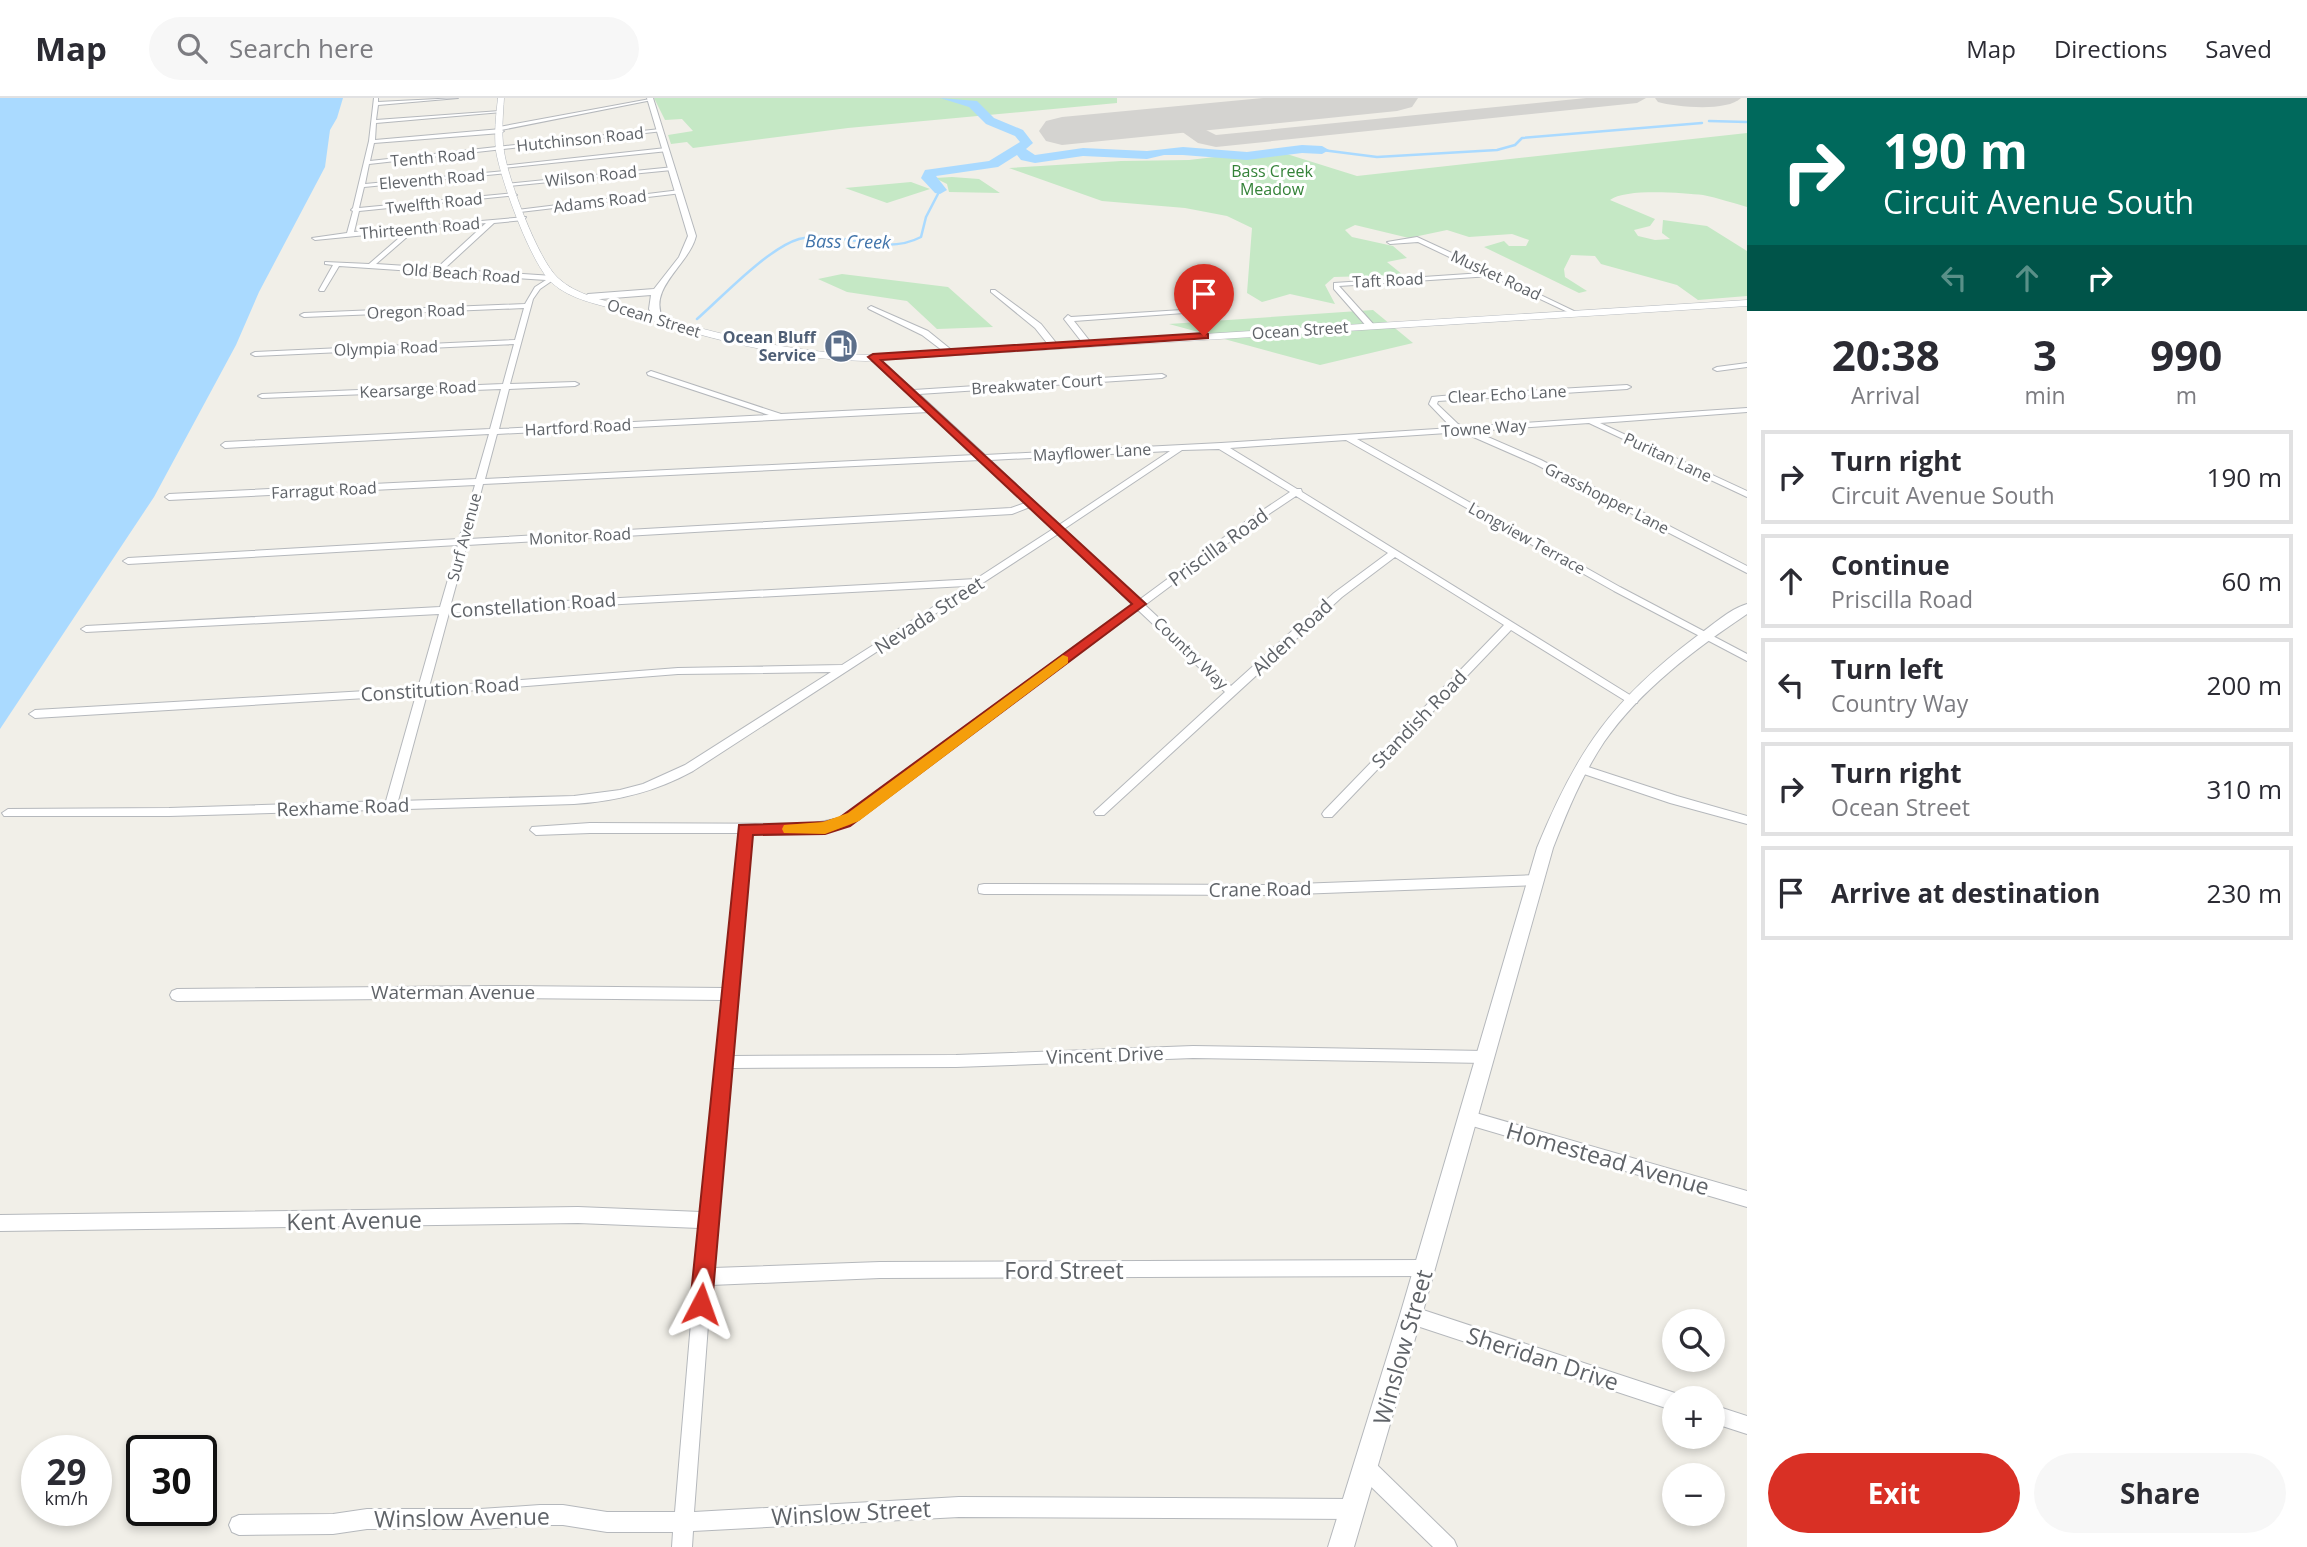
<!DOCTYPE html>
<meta charset="utf-8">
<style>
:root{--surface:#fff;--page:#f7f7f7;--text:#2b2b33;--muted:#7c7c81;--line:#e1e1e2;--accent:#d93025}
body{margin:0;font-family:"Open Sans",sans-serif;background:var(--page);color:var(--text);height:100vh;display:flex;flex-direction:column;font-size:26px;white-space:nowrap}
*{box-sizing:border-box;margin:0}
p{font-size:23px;color:var(--muted)}
.icon{flex:none;width:38px;height:38px;fill:none;stroke:currentColor;stroke-width:2;stroke-linecap:round;stroke-linejoin:round}
.map{position:relative;flex:1;overflow:hidden}
.side{display:flex;flex-direction:column;background:var(--surface);width:560px}
.side>*{flex:none}
.banner{background:#00695c;color:#fff;overflow:hidden}
.buttons{position:absolute;left:1662px;top:1211px;display:grid;gap:14px}
.buttons a{display:grid;place-items:center;width:63px;height:63px;border-radius:50%;background:var(--surface);box-shadow:0 4px 10px #0003;font-size:35px}
.speed{position:absolute;left:21px;top:1337px;display:flex;gap:14px;font-size:35px;font-weight:700;text-align:center}
.speed>*{display:grid;place-content:center;width:91px;height:91px;border-radius:50%;background:var(--surface);box-shadow:0 4px 10px #0003;line-height:1}
.speed small{font-size:18px;font-weight:400}
.speed .limit{border:4px solid #111;border-radius:10px;background:#fff;color:#111}
.pin{position:absolute;display:grid;place-items:center;width:60px;height:60px;color:#fff;margin:-72px -30px;border-radius:50% 50% 50% 0;rotate:-45deg;box-shadow:0 0 7px #0007}
.pin .icon{rotate:45deg}
.me{position:absolute;width:77px;margin:-38px;rotate:4deg;stroke-linejoin:round;filter:drop-shadow(0 0 5px #0008)}
.turn{display:flex;align-items:center;gap:24px;height:147px;padding:0 21px;font-size:32px}
.turn .icon{width:91px;height:91px;stroke-width:2.5}
.turn b{display:block;font-size:49px;line-height:60px}
.lanes{display:flex;align-items:center;height:66px;padding:0 21px;background:#0003;justify-content:center;gap:35px;direction:ltr}
.lanes .off{opacity:.35}
.eta{display:flex;justify-content:space-evenly;align-items:center;height:119px;text-align:center}
.eta b{font-size:42px;font-weight:700;line-height:49px}
.cta{display:flex;gap:14px;margin-top:auto;padding:14px 21px}
.cta a{flex:1;height:80px;border-radius:42px;background:var(--accent);color:#fff;font-size:28px;font-weight:700;line-height:80px;text-align:center}
.cta a+a{background:var(--page);color:var(--text)}
ul{padding:0;list-style:none}
li{display:flex;align-items:center;gap:21px;height:94px;margin:0 14px 10px;padding:0 7px;border:4px solid var(--line);border-radius:0px}
li div{flex:1}
li b{display:block;font-size:26px}
li em{font-style:normal}
header{display:flex;align-items:center;gap:42px;box-sizing:border-box;height:98px;padding:0 35px;background:var(--surface);border-bottom:2px solid var(--line)}
header strong{font-size:33px}
nav{display:flex;gap:38px;margin-inline-start:auto;font-size:24px}
.search{width:490px;height:63px;background:var(--page);display:flex;align-items:center;gap:18px;box-sizing:border-box;padding:0 24px;border-radius:38px;color:var(--muted);font-size:26px}
main{display:flex;flex:1;min-height:0}
.map>svg:first-child{display:block}
.green{fill:#c5e8c5}
.water{fill:#aadaff}
.lines{fill:none;stroke-linecap:round;stroke-linejoin:round}
.stream{stroke:#aadaff;stroke-width:2.5}
.river{fill:#aadaff;fill-rule:evenodd}
.taxiway{fill:#d4d3d0;fill-rule:evenodd}
.runway{fill:#d4d3d0;fill-rule:evenodd}
.minor-casing{stroke:#b5b8bc;stroke-width:2}
.tertiary-casing{stroke:#b5b8bc;stroke-width:2}
.secondary-casing{stroke:#b6babf;stroke-width:1}
.minor{fill:#fff;fill-rule:evenodd}
.tertiary{fill:#fff;fill-rule:evenodd}
.secondary{fill:#fff;fill-rule:evenodd}
.route{fill:#d93025;stroke:#8d1f18;stroke-width:2}
.slow{fill:#f59e0b}
.labels{text-anchor:middle;dominant-baseline:central;stroke-width:6;stroke-linejoin:round;paint-order:stroke}
.far-street-label{font-size:16px;fill:#5f6368;stroke:#fff}
.far-park-label{font-size:16px;fill:#348238;stroke:#fff}
.far-service-label{font-size:16px;font-weight:bold;fill:#4e5e75;stroke:#fff;text-anchor:end}
.far-water-label{font-size:18px;font-style:italic;fill:#4174aa;stroke:#fff}
.street-label{font-size:19px;fill:#5f6368;stroke:#fff}
.near-street-label{font-size:23px;fill:#5f6368;stroke:#fff}
</style>
<header>
<strong>Map</strong>
<div class="search"><svg class="icon" aria-label="search" viewBox="0 0 24 24"><circle cx="10" cy="10" r="6"/><path d="M15 15l6 6"/></svg>Search here</div>
<nav><a>Map</a><a>Directions</a><a>Saved</a></nav>
</header>
<main>
<div class="map">
<svg width="1747" height="1449" viewBox="0 0 1747 1449">
<rect width="100%" height="100%" fill="#f1efe8"/>
<g class="green">
<path d="M654,0H1117V5L848,30L693,50L687,44L671,46L668,37L693,33L682,21L665,22Z"/>
<path d="M1747,35V109C1733,105 1718,100 1703,97C1683,95 1625,90 1610,102L1655,121L1650,128L1634,132L1638,138L1655,142L1670,141L1662,135L1663,122L1707,128L1747,153V198L1698,202L1677,187L1601,166L1595,158L1571,157L1564,171L1565,179L1587,193L1579,195L1484,149L1504,143L1509,148H1526L1529,142L1512,136L1469,139L1447,132L1409,140L1355,127L1345,132L1352,139L1393,148L1407,160L1387,164L1403,177L1334,179L1325,187L1335,206L1290,196L1262,204L1247,195L1252,130L1227,118L1185,110L1102,103L1009,70L1121,63L1189,62L1274,52L1357,78Z"/>
<path d="M952,79L979,81L1000,95L949,94L947,86L935,80Z"/>
<path d="M911,84L930,91L887,105L845,90Z"/>
<path d="M842,176L948,189L993,229L937,231L907,203L847,194L818,181Z"/>
<path d="M1373,212L1413,245L1320,267L1169,226Z"/>
</g>
<path class="water" d="M0,0H343L337,20L330,32L325,69L259,194L236,247L154,399L0,631Z"/>
<g class="lines">
<g class="stream">
<path d="M1709,23L1747,24"/>
<path d="M1322,52L1377,59L1497,52L1515,47L1522,40L1702,25"/>
<path d="M697,221C722,199 768,150 799,141C840,130 881,160 921,139L926,119L940,92"/>
</g>
<path class="river" d="M940,0L977,3L994,20L1023,32L1033,45L1026,51L1035,57L1083,50L1147,53L1183,49L1247,54L1302,47L1322,48L1329,52L1322,56L1302,55L1247,62L1183,57H1164L1147,61L1083,58L1035,65L1021,62L1017,57L998,69L936,78L947,92L940,96L935,95L921,80L925,72L989,63L1020,44L1015,38L986,26L969,9Z"/>
<g class="taxiway">
<path d="M1586,0H1646L1637,5L1216,49L1198,45L1171,26L1180,17H1192L1195,21L1192,25L1216,37Z"/>
<path d="M1655,0H1741C1727,14 1676,9 1658,4Z"/>
</g>
<path class="runway" d="M1263,0H1418L1412,9L1397,13L1062,47L1046,43L1039,33L1046,23L1062,19Z"/>
<g class="minor-casing">
<g id="minor">
<path d="M374,0H378V4L458,0L378,7L376,22L500,13L502,14L376,25L375,42L501,31L499,29L650,1L652,2L501,32L504,33L501,35L374,45L370,63L660,31L663,33L369,66L365,86L505,73L508,75L364,89L359,110L514,95L517,97L359,113L354,134L526,119L524,122L494,125L444,171L553,178L556,180L540,191L533,201L510,286L575,284L579,286L575,288L509,291L499,331L769,317L648,277L647,275L651,273L781,316L924,309L870,261V257H873L914,292L1162,276L1166,278L1162,280L919,296L985,357L1221,345L1452,330L1429,306L1432,299L1442,298L1627,287L1631,289L1627,291L1438,303L1437,306L1458,326L1464,329L1747,310V314L1600,325L1747,393V399L1589,325L1474,333L1541,362L1747,468V475L1535,366L1462,334L1357,341L1620,489L1747,556V563L1614,493L1346,342L1230,350L1297,391H1301L1302,394L1638,602L1637,605H1629L1511,532L1332,719H1324L1322,716L1324,713L1504,527L1395,459L1342,499L1104,717H1096L1094,714L1225,594L1138,512L848,727L810,736L751,735L733,958L956,957L1193,948L1485,953L1490,954L1492,959L1490,964L1485,965L1193,960L956,969L732,970L713,1170L880,1164L1425,1162L1431,1164L1433,1170L1431,1176L1425,1178L880,1180L711,1187L694,1414L959,1399L1353,1401L1360,1404L1363,1411L1360,1418L1353,1421L959,1419L693,1433L692,1449H672L673,1434H607L563,1427H540L480,1431H367L333,1436L239,1437L232,1434L229,1427L232,1420L239,1417L333,1416L367,1411H480L540,1407H563L607,1414H675L699,1130L578,1125L0,1133V1117L578,1109L701,1114L723,902L499,900L177,903L172,901L170,897L172,893L177,891L499,888L724,890L739,735H590L536,737L530,732L532,729L590,725L810,726L840,720L1132,506L1058,436L693,673C655,694 617,703 574,706L169,718H4L2,715L8,711L169,710L386,703L416,597L35,620L29,616L35,612L418,590L439,516L86,534L81,531L86,528L440,509L458,447L128,466L123,463L128,460L459,441L475,387L169,402L165,399L169,396L476,381L489,336L225,350L221,347L225,344L490,331L501,291L262,300L258,298L262,296L503,286L514,246L255,258L251,256L255,254L515,242L524,210L304,219L300,217L304,215L525,206L535,189L546,182L339,168L324,193H320L319,192L333,167L325,166V164L369,166L407,133L315,142L312,140L347,135L353,113L351,112L353,110L369,43ZM486,125L437,170L376,166L415,132ZM929,314L975,357L485,381L497,336ZM1219,351L1290,394L1242,426L1139,502L1064,431L1182,352ZM1170,353L1059,427L990,362ZM980,362L1025,405L1011,410L469,441L483,386ZM1296,398L1388,455L1334,495L1231,588L1145,507L1248,430ZM1030,409L1053,431L976,481L450,509L467,447L1012,416ZM966,488L842,567L678,570L429,589L449,515ZM831,574L685,667L643,686L620,692L574,698L398,703L427,596L678,576Z"/>
<path d="M666,50L668,53L503,70L500,68Z"/>
<path d="M674,69L672,72L509,88L506,86Z"/>
<path d="M680,92L682,95L520,114L517,112Z"/>
<path d="M1417,139L1493,174L1498,175L1499,177L1578,215L1572,216L1491,178L1339,188L1375,228L1368,230L1334,191V185L1483,175L1418,144L1390,146L1387,144Z"/>
<path d="M991,192H995L1041,226L1057,246V250H1051L1035,230L991,194Z"/>
<path d="M871,208L928,233L954,254L947,256L922,237L869,211L868,210Z"/>
<path d="M1182,212L1184,213V215L1074,223L1092,246L1088,248H1085L1064,221L1068,217L1071,219Z"/>
<path d="M1747,265V269L1717,273L1713,271L1717,269Z"/>
<path d="M1582,667L1677,698L1747,718V726L1670,705L1578,674L1576,671Z"/>
<path d="M1536,777L1541,779L1542,782L1541,785L1536,787L1270,797L984,796L979,795L978,791L979,787L984,786L1270,787Z"/>
<path d="M1469,1013L1747,1093V1109L1469,1027L1464,1025L1461,1020L1464,1015Z"/>
<path d="M1411,1208L1675,1295L1681,1298L1683,1300H1675V1313L1411,1226L1405,1223L1402,1217L1405,1211Z"/>
<path d="M1713,1307L1747,1318V1336L1713,1325Z"/>
<path d="M1366,1361L1373,1363L1454,1442L1457,1449H1433L1359,1377L1357,1370L1359,1363Z"/>
</g>
</g>
<g class="tertiary-casing">
<g id="tertiary">
<path d="M647,0H653L696,138C689,167 647,190 663,221L658,224L655,223L649,211L651,197L588,202L584,199L588,196L654,191L679,159L688,138Z"/>
<path d="M1747,506V516C1695,551 1640,592 1604,644C1582,677 1567,714 1553,750L1422,1217L1354,1449H1328L1400,1217L1537,750C1577,652 1612,602 1697,538C1712,528 1729,511 1747,506Z"/>
</g>
</g>
<g class="secondary-casing">
<path id="secondary" d="M498,0H504C503,17 501,36 504,53C508,81 538,162 558,180C576,197 604,202 626,209C706,233 782,254 866,257L1747,202V208L866,263C781,261 702,239 621,213C598,206 571,202 552,185C531,166 501,83 496,53C494,36 496,17 498,0Z"/>
</g>
<use href="#minor" class="minor"/>
<use href="#tertiary" class="tertiary"/>
<use href="#secondary" class="secondary"/>
</g>
<path class="route" d="M1204,235L1208,236V240L881,262L1146,506L850,728L825,736L753,737L712,1206L709,1214L701,1217L693,1214L690,1206L739,727L825,724L839,720L1132,506L868,259L873,256Z"/>
<path class="slow" d="M1063,557L1068,559V565L859,723L825,736L784,735L782,731L784,727L823,724L848,715Z"/>
<defs>
<g id="fuel-disc" transform="scale(1.75)"><circle r="9.5" fill="#5c6f8a" stroke="#fff"/><path d="M-5.5-6h7V0h2V4h1.3V-2.5L3-4.5l.8-.8L6-3V5H2.5V1h-1V6h-7ZM-4.2-4.7v3.2H.2V-4.7Z" fill="#fff"/></g>
</defs>
<g fill-rule="evenodd">
<use href="#fuel-disc" x="841" y="248"/>
</g>
<g class="labels">
<g class="far-street-label">
<text transform="translate(580 41) rotate(-6)">Hutchinson Road</text>
<text transform="translate(433 59) rotate(-5)">Tenth Road</text>
<text transform="translate(591 78) rotate(-6)">Wilson Road</text>
<text transform="translate(432 81) rotate(-5)">Eleventh Road</text>
<text transform="translate(600 103) rotate(-7)">Adams Road</text>
<text transform="translate(434 105) rotate(-6)">Twelfth Road</text>
<text transform="translate(420 130) rotate(-5)">Thirteenth Road</text>
<text transform="translate(461 175) rotate(4)">Old Beach Road</text>
<text transform="translate(1496 177) rotate(25)">Musket Road</text>
<text transform="translate(1388 182) rotate(-3)">Taft Road</text>
<text transform="translate(416 213) rotate(-2)">Oregon Road</text>
<text transform="translate(654 220) rotate(17)">Ocean Street</text>
<text transform="translate(1300 232) rotate(-4)">Ocean Street</text>
<text transform="translate(386 250) rotate(-2)">Olympia Road</text>
<text transform="translate(1037 286) rotate(-4)">Breakwater Court</text>
<text transform="translate(418 291) rotate(-3)">Kearsarge Road</text>
<text transform="translate(1507 296) rotate(-3)">Clear Echo Lane</text>
<text transform="translate(578 329) rotate(-3)">Hartford Road</text>
<text transform="translate(1484 330) rotate(-4)">Towne Way</text>
<text transform="translate(1092 354) rotate(-3)">Mayflower Lane</text>
<text transform="translate(1668 359) rotate(25)">Puritan Lane</text>
<text transform="translate(324 392) rotate(-3)">Farragut Road</text>
<text transform="translate(1607 400) rotate(27)">Grasshopper Lane</text>
<text transform="translate(580 438) rotate(-3)">Monitor Road</text>
<text transform="translate(464 439) rotate(-75)">Surf Avenue</text>
<text transform="translate(1527 440) rotate(29)">Longview Terrace</text>
<text transform="translate(1191 555) rotate(44)">Country Way</text>
</g>
<g class="far-park-label">
<text x="1272" y="73">Bass Creek<tspan x="1272" dy="18">Meadow</tspan></text>
</g>
<g class="far-service-label">
<text x="816" y="239">Ocean Bluff<tspan x="816" dy="18">Service</tspan></text>
</g>
<g class="far-water-label">
<text transform="translate(848 143) rotate(1)">Bass Creek</text>
</g>
<g class="street-label">
<text transform="translate(1218 449) rotate(-36)">Priscilla Road</text>
<text transform="translate(533 507) rotate(-4)">Constellation Road</text>
<text transform="translate(929 517) rotate(-33)">Nevada Street</text>
<text transform="translate(1292 539) rotate(-43)">Alden Road</text>
<text transform="translate(440 591) rotate(-4)">Constitution Road</text>
<text transform="translate(1419 621) rotate(-46)">Standish Road</text>
<text transform="translate(343 709) rotate(-2)">Rexhame Road</text>
<text transform="translate(1260 791) rotate(-1)">Crane Road</text>
<text x="453" y="894">Waterman Avenue</text>
<text transform="translate(1105 957) rotate(-2)">Vincent Drive</text>
</g>
<g class="near-street-label">
<text transform="translate(1608 1060) rotate(16)">Homestead Avenue</text>
<text transform="translate(354 1122) rotate(-1)">Kent Avenue</text>
<text x="1064" y="1172">Ford Street</text>
<text transform="translate(1402 1249) rotate(-74)">Winslow Street</text>
<text transform="translate(1543 1260) rotate(18)">Sheridan Drive</text>
<text transform="translate(851 1414) rotate(-3)">Winslow Street</text>
<text transform="translate(462 1419) rotate(-1)">Winslow Avenue</text>
</g>
</g>
</svg>
<div class="buttons">
<a><svg class="icon" aria-label="search" viewBox="0 0 24 24"><circle cx="10" cy="10" r="6"/><path d="M15 15l6 6"/></svg></a>
<a>+</a>
<a>−</a>
</div>
<div class="speed"><div>29<small>km/h</small></div><div class="limit">30</div></div>
<div class="pin" style="left:1204px;top:238px;background:#d93025"><svg class="icon" aria-label="arrive" viewBox="0 0 24 24"><path d="M6 21V4h12l-3 4 3 4H6"/></svg></div>
<svg class="me" style="left:701px;top:1206px" viewBox="-20 -20 40 40"><path d="M0-17L14 15 0 8-14 15z" fill="#d93025" stroke="#fff" stroke-width="4"/></svg>
</div>
<section class="side">
<div class="banner">
<div class="turn"><svg class="icon" aria-label="right" viewBox="0 0 24 24"><path d="M7 20v-9h11M14 6l5 5-5 5"/></svg><div><b>190 m</b>Circuit Avenue South</div></div>
<div class="lanes"><svg class="icon off" aria-label="left" viewBox="0 0 24 24"><path d="M17 20v-9H6M10 6l-5 5 5 5"/></svg><svg class="icon off" aria-label="ahead" viewBox="0 0 24 24"><path d="M12 20V5M6 11l6-6 6 6"/></svg><svg class="icon" aria-label="right" viewBox="0 0 24 24"><path d="M7 20v-9h11M14 6l5 5-5 5"/></svg></div>
</div>
<div class="eta">
<div><b>20:38</b><p>Arrival</p></div>
<div><b>3</b><p>min</p></div>
<div><b>990</b><p>m</p></div>
</div>
<ul>
<li><svg class="icon" aria-label="right" viewBox="0 0 24 24"><path d="M7 20v-9h11M14 6l5 5-5 5"/></svg><div><b>Turn right</b><p>Circuit Avenue South</p></div><em>190 m</em></li>
<li><svg class="icon" aria-label="ahead" viewBox="0 0 24 24"><path d="M12 20V5M6 11l6-6 6 6"/></svg><div><b>Continue</b><p>Priscilla Road</p></div><em>60 m</em></li>
<li><svg class="icon" aria-label="left" viewBox="0 0 24 24"><path d="M17 20v-9H6M10 6l-5 5 5 5"/></svg><div><b>Turn left</b><p>Country Way</p></div><em>200 m</em></li>
<li><svg class="icon" aria-label="right" viewBox="0 0 24 24"><path d="M7 20v-9h11M14 6l5 5-5 5"/></svg><div><b>Turn right</b><p>Ocean Street</p></div><em>310 m</em></li>
<li><svg class="icon" aria-label="arrive" viewBox="0 0 24 24"><path d="M6 21V4h12l-3 4 3 4H6"/></svg><div><b>Arrive at destination</b></div><em>230 m</em></li>
</ul>
<div class="cta"><a>Exit</a><a>Share</a></div>
</section>
</main>
